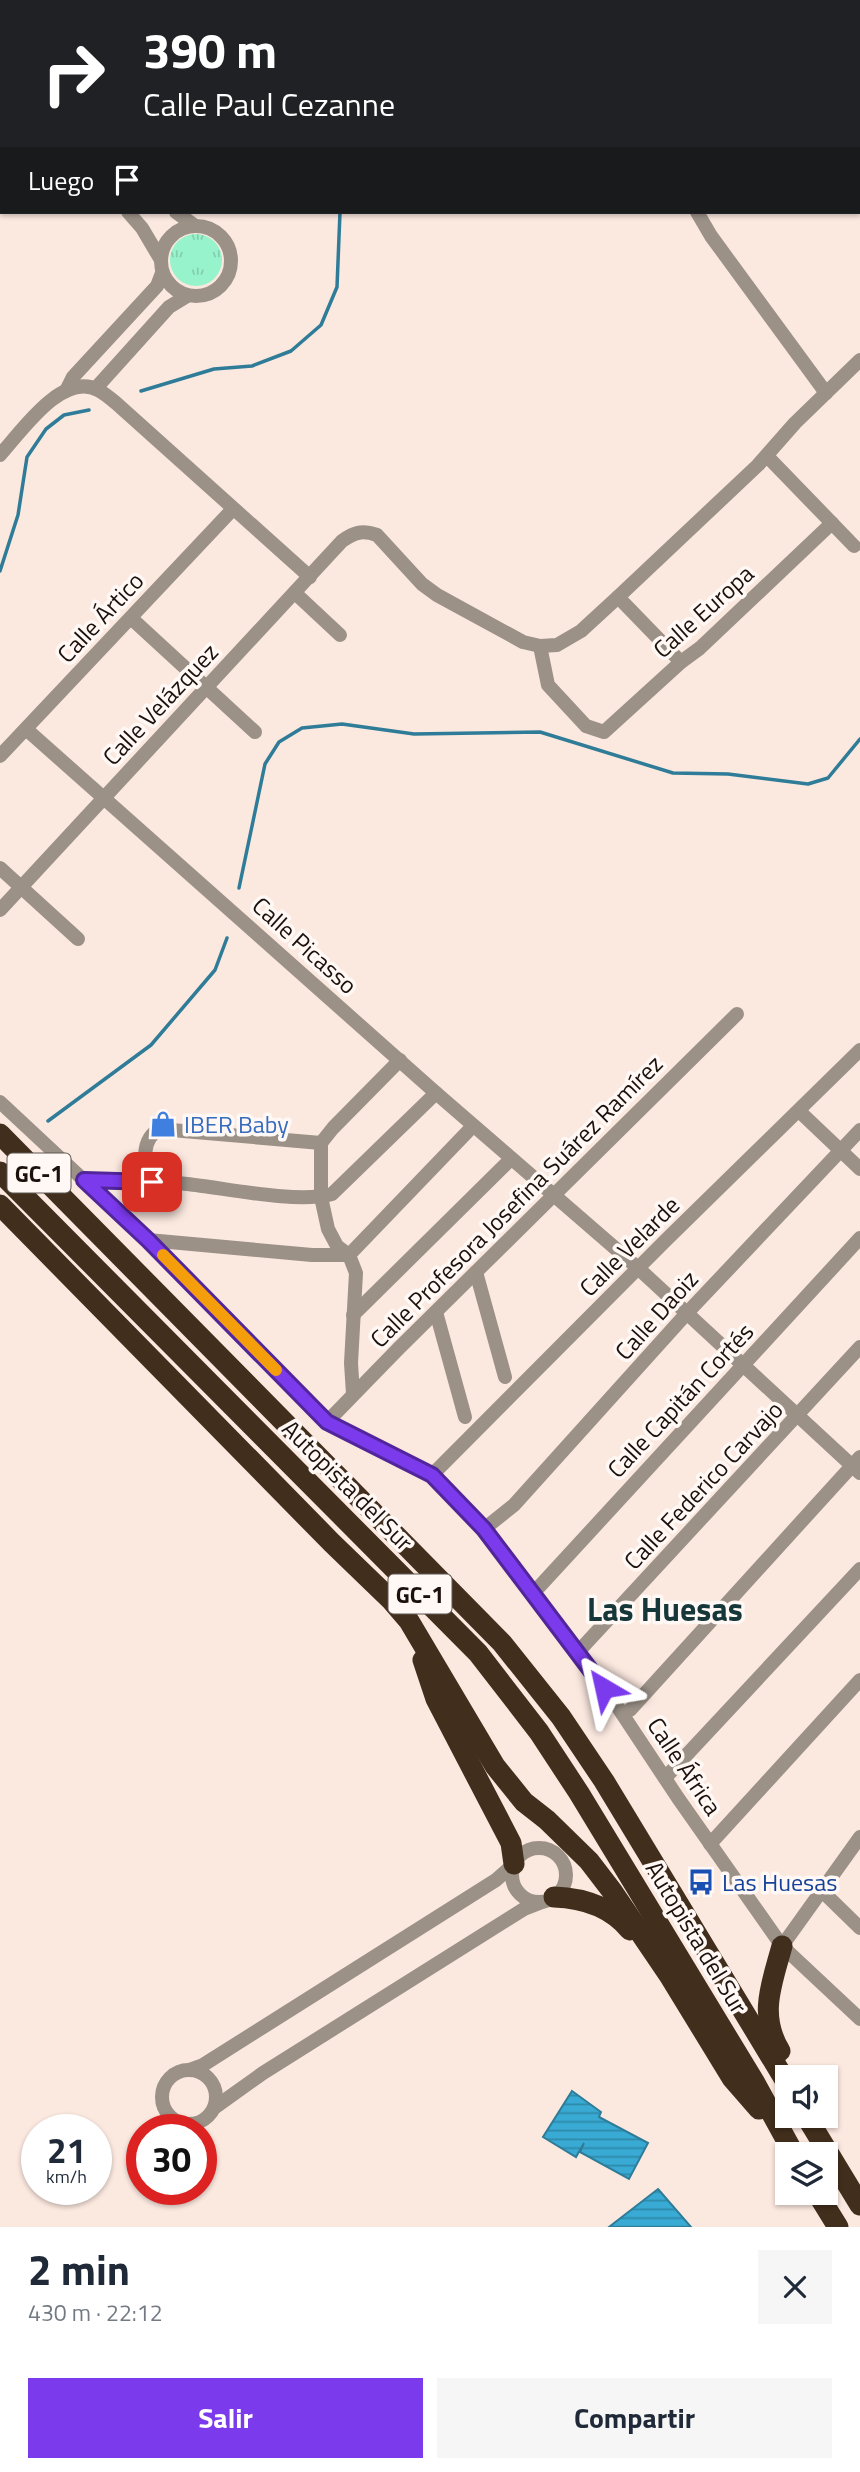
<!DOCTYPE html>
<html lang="es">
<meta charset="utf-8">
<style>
:root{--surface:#fff;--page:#f6f6f7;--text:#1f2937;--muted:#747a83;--accent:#7c3aed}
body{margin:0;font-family:"Titillium Web",sans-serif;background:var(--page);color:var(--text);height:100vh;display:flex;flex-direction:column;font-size:26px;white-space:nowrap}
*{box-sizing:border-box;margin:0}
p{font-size:23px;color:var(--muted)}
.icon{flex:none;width:38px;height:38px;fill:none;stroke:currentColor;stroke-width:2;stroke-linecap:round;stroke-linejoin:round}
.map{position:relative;height:2227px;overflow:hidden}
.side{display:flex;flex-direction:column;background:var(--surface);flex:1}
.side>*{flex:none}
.banner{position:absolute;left:0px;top:0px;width:861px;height:214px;box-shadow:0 2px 5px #0004;background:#202124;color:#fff;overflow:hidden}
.buttons{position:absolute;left:775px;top:2065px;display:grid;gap:14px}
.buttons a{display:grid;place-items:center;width:63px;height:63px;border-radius:0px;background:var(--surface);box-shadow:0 2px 5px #0004;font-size:35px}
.speed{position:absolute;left:21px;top:2114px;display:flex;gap:14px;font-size:35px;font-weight:700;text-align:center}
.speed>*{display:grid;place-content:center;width:91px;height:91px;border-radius:50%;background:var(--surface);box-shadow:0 2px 5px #0004;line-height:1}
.speed small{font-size:18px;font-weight:400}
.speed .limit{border:10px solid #d22;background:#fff;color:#111}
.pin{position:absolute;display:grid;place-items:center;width:60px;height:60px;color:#fff;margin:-30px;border-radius:14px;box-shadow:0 4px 10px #0006}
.me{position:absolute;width:77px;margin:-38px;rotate:324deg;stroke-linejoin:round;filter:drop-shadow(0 0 5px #0008)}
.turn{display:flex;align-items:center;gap:24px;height:147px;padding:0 28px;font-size:32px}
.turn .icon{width:91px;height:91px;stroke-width:2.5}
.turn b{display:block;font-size:49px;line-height:60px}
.then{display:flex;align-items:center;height:66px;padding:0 28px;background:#0003;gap:14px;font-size:26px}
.round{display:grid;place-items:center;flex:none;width:74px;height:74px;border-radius:0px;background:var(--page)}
.overview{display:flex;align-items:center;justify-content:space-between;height:119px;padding:0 28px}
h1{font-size:42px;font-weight:700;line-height:52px}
.button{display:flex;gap:14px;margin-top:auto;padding:14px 28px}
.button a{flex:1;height:80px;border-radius:0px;background:var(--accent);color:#fff;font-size:28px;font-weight:700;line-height:80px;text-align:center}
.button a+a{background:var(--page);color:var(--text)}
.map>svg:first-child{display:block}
.grass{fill:url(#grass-tufts)}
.water{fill:url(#water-rules);stroke:#2f7c98;stroke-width:2}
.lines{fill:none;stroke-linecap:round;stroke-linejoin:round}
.stream{stroke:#2f7c98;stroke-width:3.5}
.street{stroke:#9b9187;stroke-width:14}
.highway{stroke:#412e1c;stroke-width:21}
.route-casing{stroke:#51269a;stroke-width:18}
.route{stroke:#7c3aed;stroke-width:12}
.slow{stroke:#f59e0b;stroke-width:12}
.labels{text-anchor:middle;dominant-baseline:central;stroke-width:7;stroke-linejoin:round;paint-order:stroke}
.shield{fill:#fff8f5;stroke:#5f5651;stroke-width:2}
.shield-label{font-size:23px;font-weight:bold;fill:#1b100b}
.street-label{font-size:24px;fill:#1b100b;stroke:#fff8f5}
.shop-label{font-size:24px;fill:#366cbe;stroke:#fff8f5;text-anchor:start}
.transit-label{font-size:24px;fill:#164399;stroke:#fff8f5;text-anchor:start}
.district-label{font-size:32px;font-weight:bold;fill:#153739;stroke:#fff8f5}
</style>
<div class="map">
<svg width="860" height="2227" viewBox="0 0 860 2227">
<defs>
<pattern id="grass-tufts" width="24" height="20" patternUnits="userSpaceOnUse" patternTransform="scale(1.75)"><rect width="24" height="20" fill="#97f3cb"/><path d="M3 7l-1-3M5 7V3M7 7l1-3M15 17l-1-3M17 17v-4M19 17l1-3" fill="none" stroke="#82cfad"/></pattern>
<pattern id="water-rules" width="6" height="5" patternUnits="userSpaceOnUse" patternTransform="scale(1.75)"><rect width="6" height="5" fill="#38aad4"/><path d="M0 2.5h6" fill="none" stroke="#2e89aa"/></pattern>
</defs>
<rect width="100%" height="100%" fill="#fbe8df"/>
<circle class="grass" cx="196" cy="260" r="26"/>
<g class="water">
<path d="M572,2091L601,2112L599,2117L648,2143L629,2179L580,2152L584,2143L576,2157L543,2137Z"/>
<path d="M658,2189L691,2227H609Z"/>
</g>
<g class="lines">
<g class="stream">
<path d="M408,2V0"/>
<path d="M141,391L214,369L252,366L291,351L321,325L337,287L340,212"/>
<path d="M0,571L18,515L27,457L46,429L64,415L89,410"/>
<path d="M239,888L265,764L279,742L302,728L342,724L414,734L540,732L673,773L728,774L808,784L828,778L860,739"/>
<path d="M48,1121L151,1045L215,970L227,938"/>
</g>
<g class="street">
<path d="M712,0V2"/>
<path d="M0,27L2,28"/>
<path d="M0,73L2,74"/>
<path d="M128,212L142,228L161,260"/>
<path d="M176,212L195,226"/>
<path d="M697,212L711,236L826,393"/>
<circle cx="196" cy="261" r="35"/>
<path d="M96,388L169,307L187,296"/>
<path d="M67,389L73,377L157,286L162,273"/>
<path d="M0,455C21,432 62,371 98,390C104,393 110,398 116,403L310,577"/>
<path d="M767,456L854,546"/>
<path d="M295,593L340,635"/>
<path d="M618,597L681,662"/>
<path d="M131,618L255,732"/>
<path d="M540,646L548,685L586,726L604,732L681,662L700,648L832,523"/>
<path d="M26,729L436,1093L638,1268L860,1473"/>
<path d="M0,756L233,509"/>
<path d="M0,868L78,939"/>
<path d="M0,910L342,541C355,532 362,530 377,535L422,584L437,595L523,642L540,646L557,645L581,631L618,597L758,465L795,423L860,360"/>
<path d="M0,1102L148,1240L327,1422L432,1475L484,1529L617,1706L678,1798L782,1946L860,2019"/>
<path d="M799,1111L860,1169"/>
<path d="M321,1143V1197L328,1229L337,1246L349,1255L356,1273L351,1363L353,1394"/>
<path d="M321,1143L333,1128L400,1060"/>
<path d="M84,1180C118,1180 153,1180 187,1184C225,1188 298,1204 332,1194L436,1093"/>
<path d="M152,1182C142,1167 141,1138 160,1129L321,1143"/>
<path d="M148,1240L312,1255H349"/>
<path d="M349,1255L473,1126"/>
<path d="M476,1272L505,1377"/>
<path d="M436,1312L465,1417"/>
<path d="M353,1315L511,1159"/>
<path d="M327,1422L398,1349L737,1014"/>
<path d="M432,1475L666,1240L860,1050"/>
<path d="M484,1529L514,1505L687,1313L860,1130"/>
<path d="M531,1590L539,1587L860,1238"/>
<path d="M578,1652L860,1347"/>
<path d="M622,1713L630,1710L860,1457"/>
<path d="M665,1778L860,1569"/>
<path d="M710,1844L860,1680"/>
<circle cx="539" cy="1875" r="27"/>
<path d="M821,1890L860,1928"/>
<path d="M782,1946L860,1837"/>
<circle cx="189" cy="2097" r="27"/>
<path d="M189,2070L203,2065L496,1880L514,1864"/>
<path d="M214,2108L263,2073L524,1909L542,1902"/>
</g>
<g class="highway">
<path d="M0,1134L502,1643L561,1717L604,1781L788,2085"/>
<path d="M0,1172L478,1653L539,1732L579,1793L755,2083L794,2154"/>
<path d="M0,1205L332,1543L391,1600L409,1621L495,1766L524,1802L547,1820L589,1861L612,1891L669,1975L732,2078L759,2109"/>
<path d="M423,1660L436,1699L511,1843L514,1864"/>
<path d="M554,1897C583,1898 611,1907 630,1930"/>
<path d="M780,2051C758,2015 772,1983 782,1946"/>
<path d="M806,2116L860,2205"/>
<path d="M817,2193L838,2227"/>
</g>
</g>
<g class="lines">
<g class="route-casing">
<path id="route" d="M152,1182L84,1180L148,1240L327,1422L432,1475L484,1529L604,1688"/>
</g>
<use href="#route" class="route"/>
<path class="slow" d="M163,1255L276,1370"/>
</g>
<defs>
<g id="shop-bare" transform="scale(2.1)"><path d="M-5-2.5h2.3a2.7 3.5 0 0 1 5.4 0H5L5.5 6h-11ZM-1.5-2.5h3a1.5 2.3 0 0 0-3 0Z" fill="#3f7fe0" stroke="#fff8f5" stroke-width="2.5" paint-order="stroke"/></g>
<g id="bus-bare" transform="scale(2.1)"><path d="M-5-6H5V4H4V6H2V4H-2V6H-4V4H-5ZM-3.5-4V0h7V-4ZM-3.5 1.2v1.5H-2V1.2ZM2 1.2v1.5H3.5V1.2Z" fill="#1a4fb4" stroke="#fff8f5" stroke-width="2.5" paint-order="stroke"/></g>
</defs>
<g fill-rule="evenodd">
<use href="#shop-bare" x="163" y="1124"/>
<use href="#bus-bare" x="701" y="1882"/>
</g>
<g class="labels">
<g class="shield">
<rect x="7.5" y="1153.5" width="63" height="39" rx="5"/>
<rect x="388.5" y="1574.5" width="63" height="39" rx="5"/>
</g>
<g class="shield-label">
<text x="39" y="1173">GC-1</text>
<text x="420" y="1594">GC-1</text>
</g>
<g class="street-label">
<text transform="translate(703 611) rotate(-42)">Calle Europa</text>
<text transform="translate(100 617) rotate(-47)">Calle Ártico</text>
<text transform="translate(160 704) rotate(-47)">Calle Velázquez</text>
<text transform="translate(305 945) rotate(42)">Calle Picasso</text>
<text transform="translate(516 1201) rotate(-45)">Calle Profesora Josefina Suárez Ramírez</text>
<text transform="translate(629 1246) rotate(-45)">Calle Velarde</text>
<text transform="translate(656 1315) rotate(-48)">Calle Daoiz</text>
<text transform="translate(680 1400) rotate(-47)">Calle Capitán Cortés</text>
<text transform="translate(348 1485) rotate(45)">Autopista del Sur</text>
<text transform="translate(703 1485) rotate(-47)">Calle Federico Carvajo</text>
<text transform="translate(685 1766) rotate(56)">Calle África</text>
<text transform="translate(697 1937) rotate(59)">Autopista del Sur</text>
</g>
<g class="shop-label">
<text x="184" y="1124">IBER Baby</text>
</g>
<g class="transit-label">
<text x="722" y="1882">Las Huesas</text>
</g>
<g class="district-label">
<text x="665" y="1609">Las Huesas</text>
</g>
</g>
</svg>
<div class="buttons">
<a><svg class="icon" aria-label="sound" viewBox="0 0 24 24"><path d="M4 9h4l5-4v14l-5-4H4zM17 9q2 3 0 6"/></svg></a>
<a><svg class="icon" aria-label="layers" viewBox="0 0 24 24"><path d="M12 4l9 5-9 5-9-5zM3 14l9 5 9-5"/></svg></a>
</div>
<div class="speed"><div>21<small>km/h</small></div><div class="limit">30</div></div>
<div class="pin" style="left:152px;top:1182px;background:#d93025"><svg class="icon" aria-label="arrive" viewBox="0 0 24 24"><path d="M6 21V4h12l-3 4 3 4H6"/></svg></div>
<svg class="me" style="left:604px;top:1688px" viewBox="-20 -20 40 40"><path d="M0-17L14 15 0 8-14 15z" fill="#7c3aed" stroke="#fff" stroke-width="4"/></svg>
<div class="banner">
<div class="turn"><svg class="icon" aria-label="right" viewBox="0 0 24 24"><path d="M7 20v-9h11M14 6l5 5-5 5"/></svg><div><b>390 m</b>Calle Paul Cezanne</div></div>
<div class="then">Luego<svg class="icon" aria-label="arrive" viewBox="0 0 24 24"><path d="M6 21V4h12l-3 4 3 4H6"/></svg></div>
</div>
</div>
<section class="side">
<div class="overview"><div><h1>2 min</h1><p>430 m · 22:12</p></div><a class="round"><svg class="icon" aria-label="close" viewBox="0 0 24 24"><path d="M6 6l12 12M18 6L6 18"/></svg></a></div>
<div class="button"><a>Salir</a><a>Compartir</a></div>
</section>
